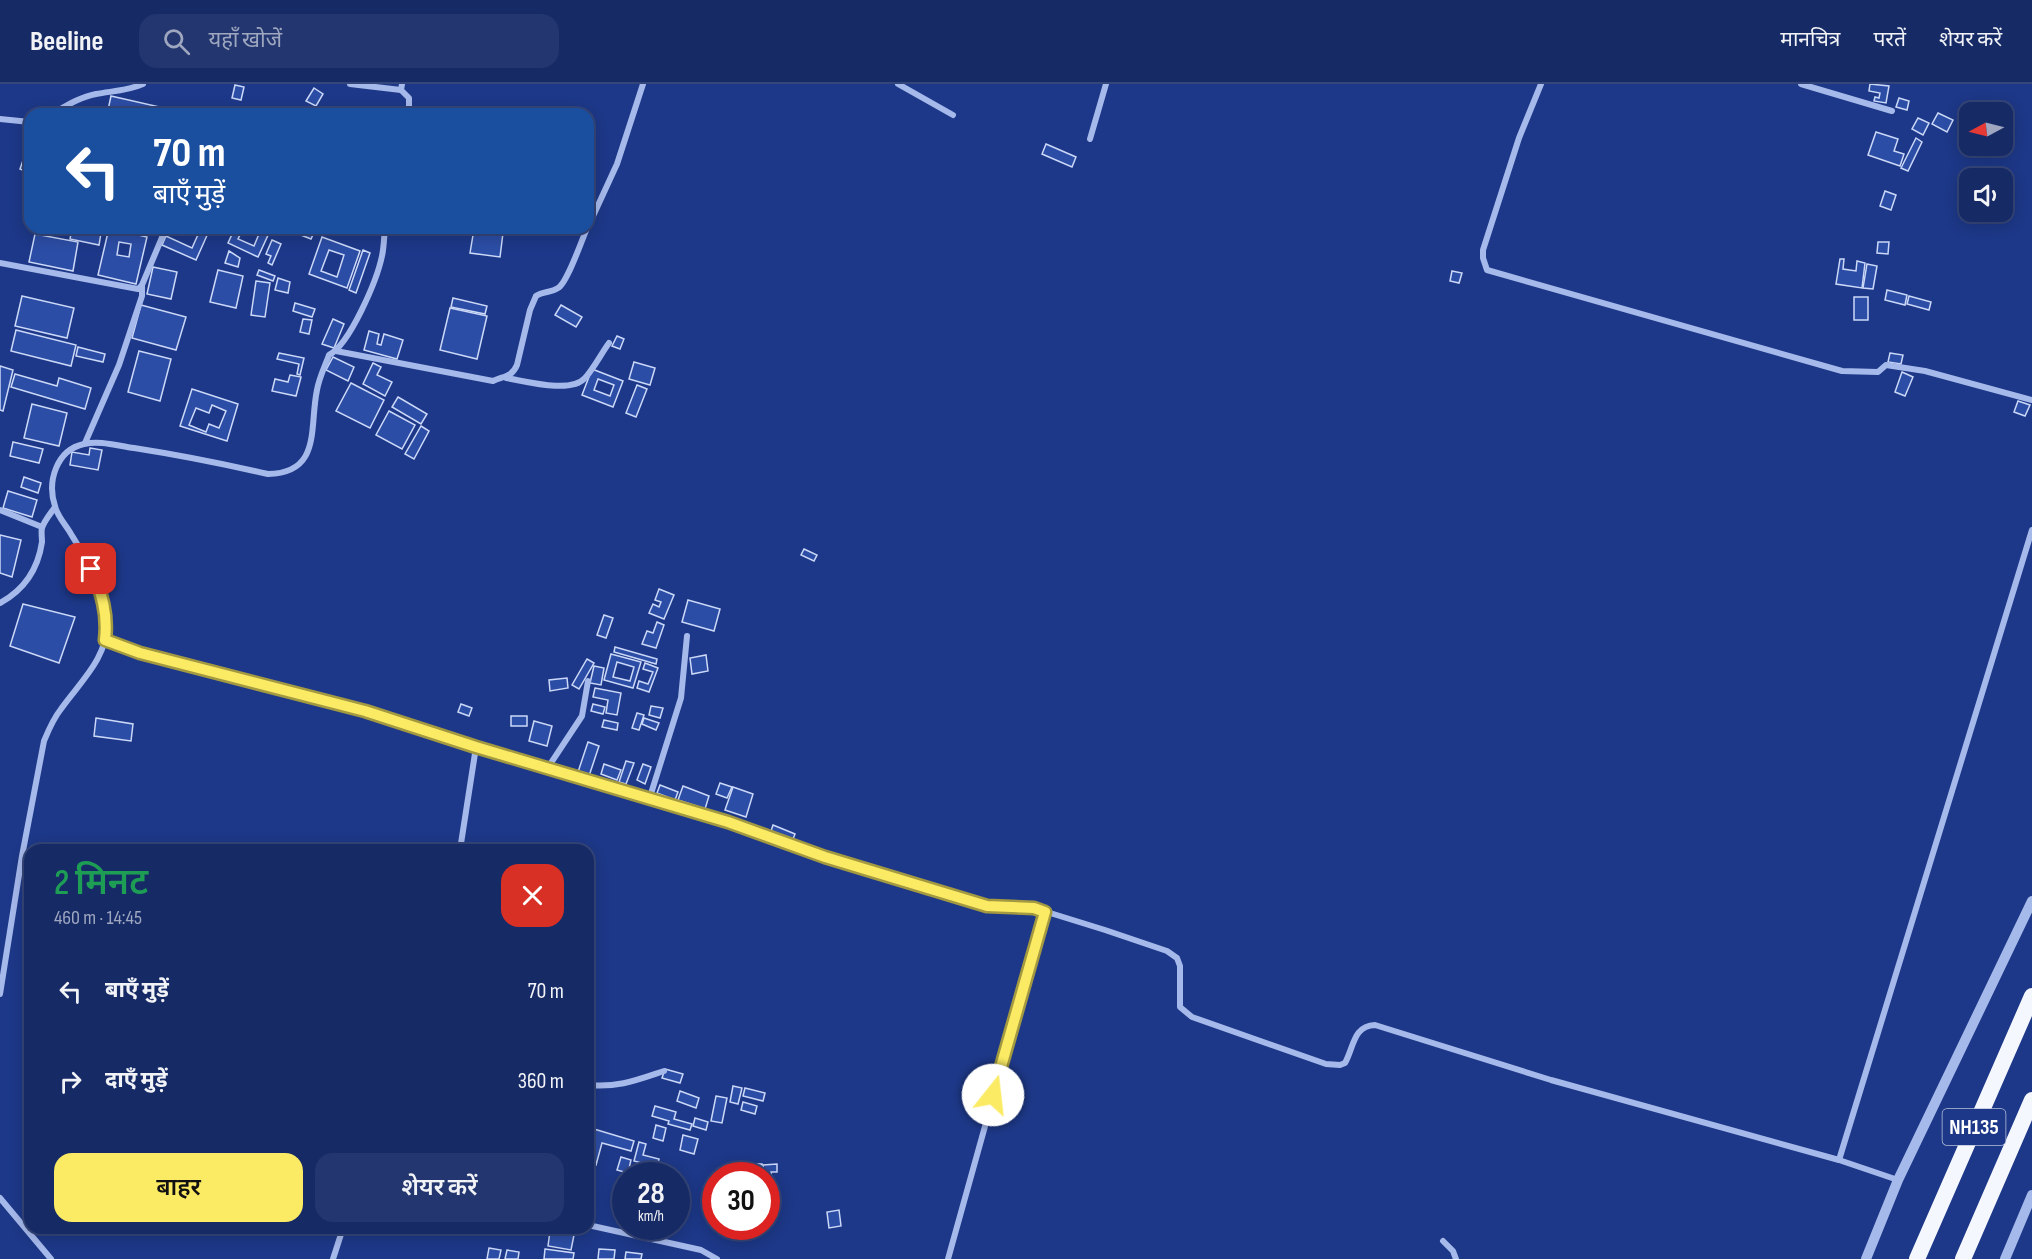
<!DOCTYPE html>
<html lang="hi">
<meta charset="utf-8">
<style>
:root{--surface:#162a66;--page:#23366f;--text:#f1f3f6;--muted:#9ea7bf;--line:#35467a;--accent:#fbeb64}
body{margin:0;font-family:"Sofia Sans Condensed","Noto Sans Devanagari",sans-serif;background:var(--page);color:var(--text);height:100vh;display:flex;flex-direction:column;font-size:22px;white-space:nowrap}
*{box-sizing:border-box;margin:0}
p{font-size:20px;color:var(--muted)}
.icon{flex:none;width:33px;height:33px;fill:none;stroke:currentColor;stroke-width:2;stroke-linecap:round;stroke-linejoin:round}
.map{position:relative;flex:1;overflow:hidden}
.drawer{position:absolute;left:24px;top:760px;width:570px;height:390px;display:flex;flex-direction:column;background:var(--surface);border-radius:18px;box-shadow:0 3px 15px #0003,0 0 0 2px var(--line)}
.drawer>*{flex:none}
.banner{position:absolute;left:24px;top:24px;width:570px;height:126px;border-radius:18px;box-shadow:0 3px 15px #0003,0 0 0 2px var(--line);background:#1a4fa0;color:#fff;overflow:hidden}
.needle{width:39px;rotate:263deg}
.fabs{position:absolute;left:1959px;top:18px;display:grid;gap:12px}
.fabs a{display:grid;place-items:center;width:54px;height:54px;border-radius:12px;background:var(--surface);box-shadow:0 3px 15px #0003,0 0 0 2px var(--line);font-size:30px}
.speed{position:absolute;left:612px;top:1078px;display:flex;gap:12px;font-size:30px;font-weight:700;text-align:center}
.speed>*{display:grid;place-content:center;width:78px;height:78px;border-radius:50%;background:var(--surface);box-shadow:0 3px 15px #0003,0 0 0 2px var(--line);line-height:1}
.speed small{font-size:15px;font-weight:400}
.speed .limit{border:9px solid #d22;background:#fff;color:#111}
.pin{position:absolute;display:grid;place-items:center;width:51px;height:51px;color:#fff;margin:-26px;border-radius:12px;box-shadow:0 3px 9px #0006}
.me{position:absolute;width:66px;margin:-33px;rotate:16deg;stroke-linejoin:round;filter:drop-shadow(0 0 4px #0008)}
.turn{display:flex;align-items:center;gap:21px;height:126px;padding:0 30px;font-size:27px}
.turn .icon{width:78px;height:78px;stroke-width:2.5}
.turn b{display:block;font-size:42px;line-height:51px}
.round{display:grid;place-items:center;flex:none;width:63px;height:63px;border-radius:18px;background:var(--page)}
.summary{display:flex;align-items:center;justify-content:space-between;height:102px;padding:0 30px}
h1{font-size:36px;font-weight:600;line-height:45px;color:#1e9e55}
.primary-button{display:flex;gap:12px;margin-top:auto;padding:12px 30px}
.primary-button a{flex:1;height:69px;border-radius:18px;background:var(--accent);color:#111;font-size:24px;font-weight:600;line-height:69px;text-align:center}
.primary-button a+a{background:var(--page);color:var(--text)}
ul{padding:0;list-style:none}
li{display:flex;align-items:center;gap:18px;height:90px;padding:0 30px}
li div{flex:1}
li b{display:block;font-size:22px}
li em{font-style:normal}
header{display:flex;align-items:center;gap:36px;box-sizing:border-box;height:84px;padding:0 30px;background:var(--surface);border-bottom:2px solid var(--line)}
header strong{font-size:28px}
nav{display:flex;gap:33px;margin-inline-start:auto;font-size:21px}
.search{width:420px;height:54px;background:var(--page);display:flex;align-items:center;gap:15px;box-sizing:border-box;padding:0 21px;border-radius:18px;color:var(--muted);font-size:22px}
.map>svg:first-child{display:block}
.building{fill:#2c4da5;stroke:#cbd8f8;stroke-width:1.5;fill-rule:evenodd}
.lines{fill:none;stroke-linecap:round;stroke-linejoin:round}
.minor{stroke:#a6b9eb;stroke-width:6}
.tertiary{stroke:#a6b9eb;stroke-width:10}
.trunk{stroke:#f5f7fe;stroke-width:16}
.route-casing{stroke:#a39941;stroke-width:15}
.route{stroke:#fbeb64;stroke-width:10}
.labels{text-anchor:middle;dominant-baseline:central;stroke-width:6;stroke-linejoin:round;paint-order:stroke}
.shield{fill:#1d3888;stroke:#bbc3db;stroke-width:1.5}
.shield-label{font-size:21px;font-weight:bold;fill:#fff}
</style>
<header>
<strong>Beeline</strong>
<div class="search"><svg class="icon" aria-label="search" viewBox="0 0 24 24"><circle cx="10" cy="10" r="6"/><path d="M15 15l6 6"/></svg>यहाँ खोजें</div>
<nav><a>मानचित्र</a><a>परतें</a><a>शेयर करें</a></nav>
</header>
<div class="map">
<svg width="2032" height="1175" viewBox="0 0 2032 1175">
<rect width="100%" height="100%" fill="#1d3888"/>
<g class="building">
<path d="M1870,0L1889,2L1886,19L1874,17L1875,13L1879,14L1880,9L1869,7Z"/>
<path d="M235,1L244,3L241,16L232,14Z"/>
<path d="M314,4L323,10L316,22L306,17Z"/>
<path d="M111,12L164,24L162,30H118L119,28L108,26Z"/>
<path d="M1899,14L1909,17L1907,26L1896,23Z"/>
<path d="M86,23L105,27L104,30H85Z"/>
<path d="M1938,29L1953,36L1947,48L1932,40Z"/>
<path d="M1918,34L1929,39L1923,51L1912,45Z"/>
<path d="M1876,48L1898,55L1894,67L1904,70L1900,82L1868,71Z"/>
<path d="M1916,54L1922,58L1908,87L1901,84Z"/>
<path d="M30,56V89L20,85Z"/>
<path d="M1046,60L1076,73L1072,83L1042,70Z"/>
<path d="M1885,107L1896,111L1891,126L1880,122Z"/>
<path d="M72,144L101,149L99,161L70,155Z"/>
<path d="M109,144L147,153L136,200L98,191ZM119,158L131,160L129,173L117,171Z"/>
<path d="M201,144L209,147L196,176L162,161L166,152L192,164Z"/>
<path d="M235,144H259L269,149L258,173L228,159ZM247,145L259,150L254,162L238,155L242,147L246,149Z"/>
<path d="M283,144H316L311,155Z"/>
<path d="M474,145L503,149L500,173L470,169Z"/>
<path d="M35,150L78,158L73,187L29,178Z"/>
<path d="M322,153L360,167L347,204L309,190ZM329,166L344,171L337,193L321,187Z"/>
<path d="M272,156L281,160L272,181L268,179L271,172L266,170Z"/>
<path d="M1878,158H1889L1888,170L1877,169Z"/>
<path d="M363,166L370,169L356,209L349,206Z"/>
<path d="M229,167L240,174L238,183L225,179Z"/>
<path d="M1840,175H1844L1843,185L1856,187L1857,177L1865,179L1862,204L1836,200Z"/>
<path d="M1867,180L1877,182L1873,205L1863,204Z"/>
<path d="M153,183L177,188L171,215L147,210Z"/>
<path d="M218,186L243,192L236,224L210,218Z"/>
<path d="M259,186L275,192L273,197L257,191Z"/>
<path d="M1452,187L1462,189L1459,199L1450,197Z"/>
<path d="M278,194L290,198L288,209L275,206Z"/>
<path d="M256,197L270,199L265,233L251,231Z"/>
<path d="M1887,206L1907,211L1905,221L1885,216Z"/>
<path d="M22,212L74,224L67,254L15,242Z"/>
<path d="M1909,212L1931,218L1929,226L1907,220Z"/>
<rect x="1854" y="213" width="14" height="23"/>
<path d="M453,214L487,222L485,230L451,223Z"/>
<path d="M295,219L315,225L312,233L293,227Z"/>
<path d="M141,221L186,233L176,266L132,254Z"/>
<path d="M561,221L582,233L576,243L555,231Z"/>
<path d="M450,224L487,232L477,275L440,266Z"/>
<path d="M303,235L312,236L309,250L300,248Z"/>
<path d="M333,235L344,240L334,264L322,260Z"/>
<path d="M16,246L76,261L71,282L11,267Z"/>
<path d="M369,247L379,250L377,260L381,261L384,250L403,256L397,275L364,266Z"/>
<path d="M617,252L624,255L620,265L612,262Z"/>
<path d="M78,263L105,270L103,278L76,272Z"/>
<path d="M139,267L171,275L160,317L128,308Z"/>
<path d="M279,269L304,274L300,291L297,290L299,280L277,275Z"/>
<path d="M1890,269L1903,271L1901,280L1888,278Z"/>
<path d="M333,273L354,283L348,297L326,286Z"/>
<path d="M634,278L655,284L650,301L629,295Z"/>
<path d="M373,279L381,283L377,291L392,298L385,312L363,300Z"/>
<path d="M0,282L13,286L3,327L0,326Z"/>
<path d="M592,285L623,297L613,323L582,311ZM598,295L614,301L610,312L594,306Z"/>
<path d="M1902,288L1913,293L1905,312L1895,308Z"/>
<path d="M15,290L57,302L59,294L91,304L85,325L11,303Z"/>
<path d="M290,291L301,293L296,312L272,307L275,295L288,298Z"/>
<path d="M351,299L384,316L370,344L336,327Z"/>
<path d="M637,301L647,305L636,333L626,329Z"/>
<path d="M192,305L238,320L227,357L180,342ZM212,321L226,327L219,344L209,340L206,348L189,341L196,324L209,329Z"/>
<path d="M398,313L427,330L421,340L392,323Z"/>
<path d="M2018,317L2030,321L2025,332L2014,328Z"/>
<path d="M32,320L67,329L59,362L24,354Z"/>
<path d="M389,327L415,341L402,365L376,351Z"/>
<path d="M421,342L429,347L414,375L405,370Z"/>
<path d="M13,358L43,365L39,379L10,372Z"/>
<path d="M90,364L102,366L98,386L70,381L72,368L89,371Z"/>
<path d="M24,393L41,399L38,409L21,403Z"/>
<path d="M8,407L37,416L32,433L3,424Z"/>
<path d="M0,451L21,456L12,493L0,489Z"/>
<path d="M804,465L817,471L814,477L801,471Z"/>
<path d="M659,505L674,511L664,535L649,529L653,520L659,523L661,518L655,516Z"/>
<path d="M688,516L720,525L714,547L682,538Z"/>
<path d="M23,520L75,533L59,579L10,562Z"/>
<path d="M604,531L613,534L606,554L597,551Z"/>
<path d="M657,538L664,541L656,564L642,560L647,547L653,549Z"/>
<path d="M615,563L657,575L656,580L614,568Z"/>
<path d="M611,570L641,578L633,604L604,596ZM617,578L634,583L630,597L613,593Z"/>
<path d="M706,571L708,587L692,590L690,574Z"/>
<path d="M587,575L594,579L579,605L572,601Z"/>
<path d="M645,579L658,584L649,608L637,604L639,597L648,600L653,588L643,585Z"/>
<path d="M594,582L604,584L601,601L590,599Z"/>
<path d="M567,594L568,604L550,607L549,596Z"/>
<path d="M595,604L621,609L617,631L606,629L608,616L593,613Z"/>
<path d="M461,620L472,624L469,632L458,628Z"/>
<path d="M593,620L605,623L603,630L591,627Z"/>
<path d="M651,622L663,624L660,634L649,631Z"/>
<path d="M637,629L644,631L639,646L632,644Z"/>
<rect x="511" y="632" width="16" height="10"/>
<path d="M96,634L133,640L131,657L94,652Z"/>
<path d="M644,634L659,639L656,646L642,640Z"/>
<path d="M604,636L618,639L617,646L602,643Z"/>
<path d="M534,637L552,642L547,662L529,657Z"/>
<path d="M588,658L599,662L589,692L578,688Z"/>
<path d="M626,677L634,679L626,700L619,698Z"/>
<path d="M604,680L621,686L617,696L601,690Z"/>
<path d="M643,680L651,683L645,700L637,696Z"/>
<path d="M720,699L732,703L727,714L716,710Z"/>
<path d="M660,701L678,708L675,716L657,709Z"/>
<path d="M683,702L709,712L705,725L678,716Z"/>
<path d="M733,703L753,710L746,733L725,726Z"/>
<path d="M773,741L795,750L793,755L771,747Z"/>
<path d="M665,985L683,990L680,999L662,994Z"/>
<path d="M733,1002L742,1004L738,1020L730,1018Z"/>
<path d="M745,1004L765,1009L763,1017L743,1012Z"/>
<path d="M680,1007L699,1014L696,1024L677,1017Z"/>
<path d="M716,1012L727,1014L722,1039L711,1037Z"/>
<path d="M743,1018L757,1022L755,1030L741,1026Z"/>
<path d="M655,1022L676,1028L674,1035L692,1040L690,1046L668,1040L669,1037L652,1032Z"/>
<path d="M695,1034L708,1038L706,1046L693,1042Z"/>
<path d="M656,1041L666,1044L663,1057L653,1054Z"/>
<path d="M594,1045L634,1057L631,1067L602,1059L596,1081L588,1079V1069Z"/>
<path d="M683,1051L698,1055L694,1070L680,1066Z"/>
<path d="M639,1058L646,1060L643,1071L659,1075L657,1083L634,1077Z"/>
<path d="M621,1073L631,1076L628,1089L617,1086Z"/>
<path d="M734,1079H742L743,1092H735Z"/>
<rect x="754" y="1080" width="8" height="12"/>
<path d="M777,1080V1088H771L772,1099L766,1100V1092H764L763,1081Z"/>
<path d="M839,1126L841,1142L829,1144L827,1128Z"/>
<path d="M550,1147L574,1151L571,1166L548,1162Z"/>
<path d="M489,1164L501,1166L499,1175H487Z"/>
<path d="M545,1165L574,1169L573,1175H544Z"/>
<path d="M599,1165L615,1166L614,1175H598Z"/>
<path d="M507,1166L519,1168L518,1175H505Z"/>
<path d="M626,1168L642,1170L641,1175H625Z"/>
</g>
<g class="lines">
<g class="minor">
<path d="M350,0L401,6"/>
<path d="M402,0L401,6L409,14V30"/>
<path d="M898,0L953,31"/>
<path d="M1541,0L1519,54L1483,166V174L1487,186L1842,287L1878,288L1886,281L1925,287L2032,316"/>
<path d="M1801,0L1892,27"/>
<path d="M52,30C66,22 80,13 96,10C112,7 127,7 143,0"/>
<path d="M0,35L30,38"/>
<path d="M1090,55L1106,0"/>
<path d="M588,143L617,80L643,0"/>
<path d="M0,179L138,205L142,201V212L119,281L85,359"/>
<path d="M142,201L166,144"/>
<path d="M336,267L493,297C504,292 512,293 517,281L530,226L536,212C543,207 551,209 558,204C567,199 582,156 587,144"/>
<path d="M506,294C525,297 571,310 585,294C594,284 601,270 609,259"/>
<path d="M0,426L42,443"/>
<path d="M0,519C24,506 38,485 42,458C42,453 41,448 42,444C44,437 51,429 55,423"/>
<path d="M105,556L167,577L365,627L476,663L728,739L825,773L987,822L1034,824L1105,846L1167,867L1177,874L1180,882V923L1192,933L1326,980L1340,981L1345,979C1354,963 1353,942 1375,941L1551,996L1839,1076"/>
<path d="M547,685L582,632L588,597"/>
<path d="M649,716L681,614L687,552"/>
<path d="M460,766L476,663"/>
<path d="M0,910L22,772L44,657C49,645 53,635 61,625C80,598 108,574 107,538C106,506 87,476 71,450C66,441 57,432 55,422C47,398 56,366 84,360C100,356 118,362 134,364C179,371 224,380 268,390C322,389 309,343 317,306C319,294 325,282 329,271C350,260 377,196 382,172C384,163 384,153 385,144"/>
<path d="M588,1001C617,1004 637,996 664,987"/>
<path d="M1898,1096L1839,1076L2032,446"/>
<path d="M0,1114L51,1175"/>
<path d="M588,1141L701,1166L717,1175"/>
<path d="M1443,1157L1453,1167L1456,1175"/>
<path d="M333,1175L343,1144"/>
<path d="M948,1175L1045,827"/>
</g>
<g class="tertiary">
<path d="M1866,1175L1898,1096L2032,817"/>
<path d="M2005,1175L2032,1111"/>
</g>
<g class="trunk">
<path d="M1917,1175L2032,912"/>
<path d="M1963,1175L2032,1016"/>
</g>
</g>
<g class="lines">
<g class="route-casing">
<path id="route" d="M91,485C102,509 108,530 105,556L140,569L365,627L476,663L728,738L825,773L987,822L1034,824L1045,828L993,1011"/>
</g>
<use href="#route" class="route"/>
</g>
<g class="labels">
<rect class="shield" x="1942.5" y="1025" width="63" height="36" rx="4.5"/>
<g class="shield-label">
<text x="1974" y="1043">NH135</text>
</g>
</g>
</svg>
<div class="fabs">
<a><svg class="needle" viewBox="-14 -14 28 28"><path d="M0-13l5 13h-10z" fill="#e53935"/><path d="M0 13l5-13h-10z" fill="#9ea7bf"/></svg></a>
<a><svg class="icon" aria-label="sound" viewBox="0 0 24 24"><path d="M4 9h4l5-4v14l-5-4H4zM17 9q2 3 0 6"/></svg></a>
</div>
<div class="speed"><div>28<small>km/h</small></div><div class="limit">30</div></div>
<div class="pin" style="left:91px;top:485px;background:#d93025"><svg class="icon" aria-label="arrive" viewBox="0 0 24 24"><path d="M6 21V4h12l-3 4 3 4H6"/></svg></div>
<svg class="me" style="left:993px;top:1011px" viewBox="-20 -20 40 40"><circle r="19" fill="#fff"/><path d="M0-13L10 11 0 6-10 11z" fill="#fbeb64"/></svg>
<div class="banner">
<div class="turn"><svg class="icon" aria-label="left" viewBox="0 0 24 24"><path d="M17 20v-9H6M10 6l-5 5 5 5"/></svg><div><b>70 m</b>बाएँ मुड़ें</div></div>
</div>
<section class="drawer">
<div class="summary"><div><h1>2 मिनट</h1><p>460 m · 14:45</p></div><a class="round" style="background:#d93025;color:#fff"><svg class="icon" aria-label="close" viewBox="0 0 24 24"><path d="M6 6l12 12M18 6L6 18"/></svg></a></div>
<ul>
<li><svg class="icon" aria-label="left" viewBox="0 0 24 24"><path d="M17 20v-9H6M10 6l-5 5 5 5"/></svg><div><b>बाएँ मुड़ें</b></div><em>70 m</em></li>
<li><svg class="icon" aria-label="right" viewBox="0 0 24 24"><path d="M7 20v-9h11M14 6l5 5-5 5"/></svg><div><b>दाएँ मुड़ें</b></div><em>360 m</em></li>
</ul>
<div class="primary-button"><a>बाहर</a><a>शेयर करें</a></div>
</section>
</div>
